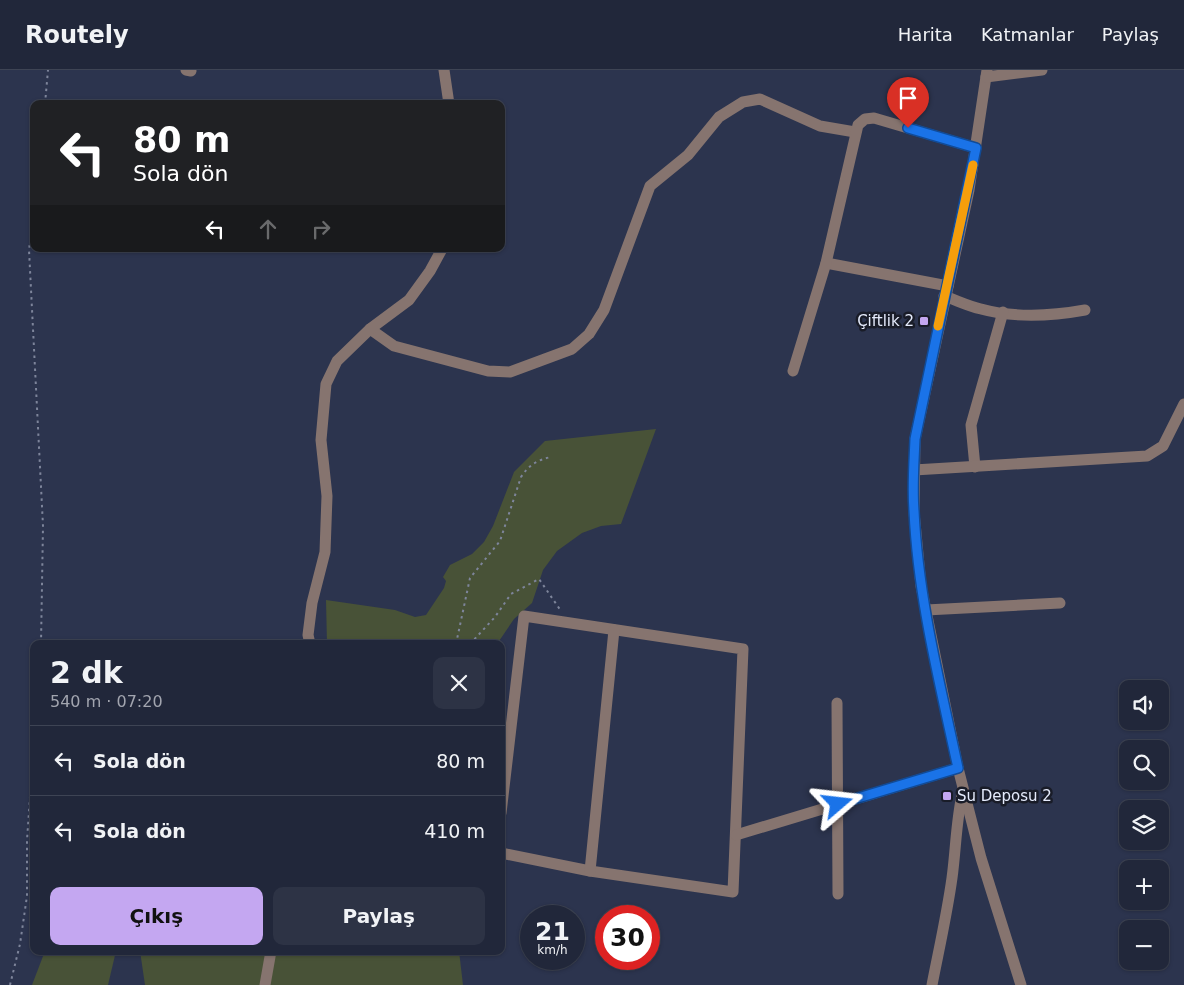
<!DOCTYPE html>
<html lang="tr">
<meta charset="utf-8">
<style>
:root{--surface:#21273a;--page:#2d3345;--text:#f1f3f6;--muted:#a2a5af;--line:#3e4454;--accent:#c4a7f1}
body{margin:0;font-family:"DejaVu Sans",sans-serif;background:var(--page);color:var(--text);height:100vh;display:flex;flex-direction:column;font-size:19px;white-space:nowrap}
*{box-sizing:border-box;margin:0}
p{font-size:16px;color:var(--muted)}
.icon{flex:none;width:28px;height:28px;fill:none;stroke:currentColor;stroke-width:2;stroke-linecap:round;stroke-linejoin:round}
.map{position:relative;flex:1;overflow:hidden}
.drawer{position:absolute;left:30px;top:570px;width:475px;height:315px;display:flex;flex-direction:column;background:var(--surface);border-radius:10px;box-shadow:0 1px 4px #0004,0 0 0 1px var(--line)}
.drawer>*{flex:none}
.guide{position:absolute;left:30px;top:30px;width:475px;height:152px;border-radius:10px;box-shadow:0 1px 4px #0004,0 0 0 1px var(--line);background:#202124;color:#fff;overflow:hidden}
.controls{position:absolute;left:1119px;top:610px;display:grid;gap:10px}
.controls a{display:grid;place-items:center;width:50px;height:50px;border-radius:10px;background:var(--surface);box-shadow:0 1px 4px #0004,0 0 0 1px var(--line);font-size:25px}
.speed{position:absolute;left:520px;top:835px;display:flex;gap:10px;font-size:25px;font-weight:700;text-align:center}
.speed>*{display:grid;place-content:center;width:65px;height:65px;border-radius:50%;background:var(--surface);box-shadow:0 1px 4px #0004,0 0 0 1px var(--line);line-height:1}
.speed small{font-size:12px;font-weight:400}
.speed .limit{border:8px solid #d22;background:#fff;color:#111}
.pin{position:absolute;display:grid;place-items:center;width:42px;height:42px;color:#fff;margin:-51px -21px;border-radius:50% 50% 50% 0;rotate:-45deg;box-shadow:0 0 5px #0007}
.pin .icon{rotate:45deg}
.me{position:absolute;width:55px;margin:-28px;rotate:73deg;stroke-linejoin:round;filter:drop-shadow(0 0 4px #0008)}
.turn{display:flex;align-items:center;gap:18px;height:105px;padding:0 20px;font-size:22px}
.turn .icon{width:65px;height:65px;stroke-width:2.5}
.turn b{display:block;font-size:35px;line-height:42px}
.lanes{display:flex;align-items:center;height:48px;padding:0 20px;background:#0003;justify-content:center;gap:25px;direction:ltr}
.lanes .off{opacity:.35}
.round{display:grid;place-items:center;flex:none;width:52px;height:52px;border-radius:10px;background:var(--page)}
.summary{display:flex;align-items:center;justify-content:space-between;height:85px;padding:0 20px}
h1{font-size:30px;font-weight:600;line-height:38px}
.button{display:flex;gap:10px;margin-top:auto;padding:10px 20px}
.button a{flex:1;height:58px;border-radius:10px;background:var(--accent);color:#111;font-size:20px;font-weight:600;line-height:58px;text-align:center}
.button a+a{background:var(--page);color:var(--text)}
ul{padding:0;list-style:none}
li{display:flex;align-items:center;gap:15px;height:70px;padding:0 20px;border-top:1px solid var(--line)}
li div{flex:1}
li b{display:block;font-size:19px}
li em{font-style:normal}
header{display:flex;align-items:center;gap:30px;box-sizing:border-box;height:70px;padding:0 25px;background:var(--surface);border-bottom:1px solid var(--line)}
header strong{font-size:24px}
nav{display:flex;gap:28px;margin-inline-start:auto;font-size:18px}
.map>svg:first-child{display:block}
.green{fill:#485237}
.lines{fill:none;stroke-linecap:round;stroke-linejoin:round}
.path{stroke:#7e859b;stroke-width:2;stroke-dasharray:2.5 4;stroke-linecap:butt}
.minor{stroke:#86746f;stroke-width:11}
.route-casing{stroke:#114b97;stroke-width:12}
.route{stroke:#1a73e8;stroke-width:9}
.slow{stroke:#f59e0b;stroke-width:9}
.poi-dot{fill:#c4a7f1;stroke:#191c28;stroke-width:2}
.labels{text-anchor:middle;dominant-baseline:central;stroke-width:5;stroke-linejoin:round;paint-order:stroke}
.poi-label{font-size:15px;fill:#e5ebfc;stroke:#191c28;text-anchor:end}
</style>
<header>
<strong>Routely</strong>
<nav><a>Harita</a><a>Katmanlar</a><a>Paylaş</a></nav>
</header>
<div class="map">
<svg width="1184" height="915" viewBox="0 0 1184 915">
<rect width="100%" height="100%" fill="#2c344e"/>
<g class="green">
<path d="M656,359L621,454L601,456L582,463L557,481L543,500L532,533L514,549L497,574H327L326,530L395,540L415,547L426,545L444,518L446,511L443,507L450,495L472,484L484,472L493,456L514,402L545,371Z"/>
<path d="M45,881H116L108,915H32Z"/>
<path d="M140,881H459L463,915H145Z"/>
</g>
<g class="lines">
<g class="path">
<path d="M45,34L48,0"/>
<path d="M34,143L29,180L43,456L41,574"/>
<path d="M456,574L470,508L500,471L521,407C529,395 537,390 551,387"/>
<path d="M470,574L495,547L511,524L539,509L561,541"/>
<path d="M10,915L20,874L27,826V770L34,670"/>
</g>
<g class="minor">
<path d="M186,0L191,1"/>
<path d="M444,0L449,34"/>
<path d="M987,0L969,120L915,369L914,442L921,516L958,698L981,788L1021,915"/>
<path d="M986,7L1042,0"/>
<path d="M826,193L948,216"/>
<path d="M944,226C956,230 968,236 981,239C1014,248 1052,246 1085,240"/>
<path d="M370,259L394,276L488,301L510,302L572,279L589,264L604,240L650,116L688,85L719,47L743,32L760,29L820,56L855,62"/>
<path d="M793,301L826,193L858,55L865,49L874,48L976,78"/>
<path d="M975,397L971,355L1003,242"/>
<path d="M914,400L1147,386L1163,376L1184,334"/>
<path d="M926,540L1060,533"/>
<path d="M310,574L308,565L312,533L325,482L327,426L321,370L326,314L337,291L370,259L409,230L430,201L442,179"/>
<path d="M837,633L838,824"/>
<path d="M501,743L524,546L743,579L733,822L590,801L501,783"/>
<path d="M736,765L958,698"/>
<path d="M590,801L614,560"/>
<path d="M265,915L271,881"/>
<path d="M932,915C939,879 947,844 952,808C956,779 956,750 963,720"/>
</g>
</g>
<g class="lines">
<g class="route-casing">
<path id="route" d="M838,734L958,698C940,614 918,528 914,441C912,417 914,393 915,369L976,78L908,58"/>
</g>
<use href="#route" class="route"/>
<path class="slow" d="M938,256L973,95"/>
</g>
<g class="poi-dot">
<rect x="919" y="246" width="10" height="10" rx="2.5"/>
<rect x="942" y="721" width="10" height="10" rx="2.5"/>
</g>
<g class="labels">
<g class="poi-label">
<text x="914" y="251">Çiftlik 2</text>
<text x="957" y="726" text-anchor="start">Su Deposu 2</text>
</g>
</g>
</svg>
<div class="controls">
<a><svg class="icon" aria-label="sound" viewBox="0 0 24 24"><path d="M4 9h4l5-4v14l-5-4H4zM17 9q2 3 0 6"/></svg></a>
<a><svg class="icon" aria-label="search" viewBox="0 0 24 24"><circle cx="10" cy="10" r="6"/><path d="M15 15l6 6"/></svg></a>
<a><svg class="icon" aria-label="layers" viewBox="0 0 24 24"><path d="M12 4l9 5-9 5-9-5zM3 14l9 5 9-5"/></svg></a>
<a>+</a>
<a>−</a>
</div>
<div class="speed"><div>21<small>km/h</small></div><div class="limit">30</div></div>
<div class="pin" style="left:908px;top:58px;background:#d93025"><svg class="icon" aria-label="arrive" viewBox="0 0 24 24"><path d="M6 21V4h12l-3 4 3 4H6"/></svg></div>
<svg class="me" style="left:838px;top:734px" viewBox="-20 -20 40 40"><path d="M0-17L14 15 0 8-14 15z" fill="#1a73e8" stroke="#fff" stroke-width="4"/></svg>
<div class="guide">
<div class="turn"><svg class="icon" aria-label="left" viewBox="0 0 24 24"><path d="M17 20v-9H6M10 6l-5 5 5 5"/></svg><div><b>80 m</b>Sola dön</div></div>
<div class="lanes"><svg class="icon" aria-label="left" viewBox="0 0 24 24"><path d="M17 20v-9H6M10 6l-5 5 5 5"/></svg><svg class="icon off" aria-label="ahead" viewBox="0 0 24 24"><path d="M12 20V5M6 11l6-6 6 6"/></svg><svg class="icon off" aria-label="right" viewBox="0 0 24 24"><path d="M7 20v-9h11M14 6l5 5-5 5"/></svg></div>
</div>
<section class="drawer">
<div class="summary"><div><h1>2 dk</h1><p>540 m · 07:20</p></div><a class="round"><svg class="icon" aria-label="close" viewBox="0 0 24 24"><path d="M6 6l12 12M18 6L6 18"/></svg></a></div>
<ul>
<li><svg class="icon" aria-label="left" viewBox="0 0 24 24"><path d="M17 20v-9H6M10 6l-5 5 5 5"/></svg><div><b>Sola dön</b></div><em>80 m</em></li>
<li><svg class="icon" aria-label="left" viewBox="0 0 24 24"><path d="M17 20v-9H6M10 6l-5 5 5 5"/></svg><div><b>Sola dön</b></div><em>410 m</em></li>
</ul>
<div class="button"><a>Çıkış</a><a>Paylaş</a></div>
</section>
</div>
